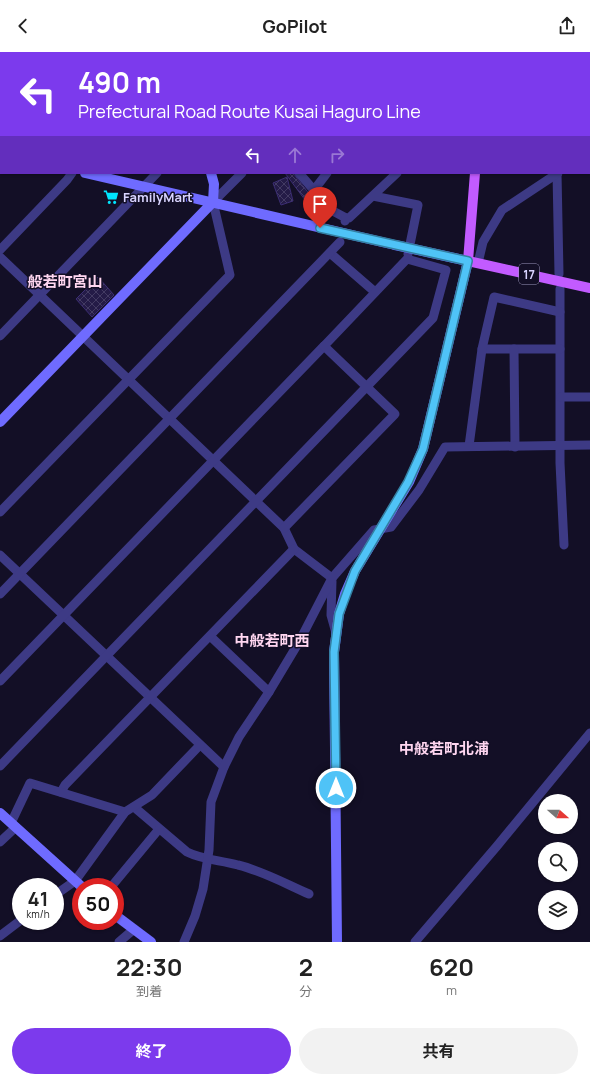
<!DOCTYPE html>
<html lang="ja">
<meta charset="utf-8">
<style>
:root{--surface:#fff;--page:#f2f2f2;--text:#222;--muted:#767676;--accent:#7c3aed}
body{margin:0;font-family:Manrope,"Noto Sans JP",sans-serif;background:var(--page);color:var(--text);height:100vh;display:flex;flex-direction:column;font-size:15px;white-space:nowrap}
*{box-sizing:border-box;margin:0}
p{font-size:13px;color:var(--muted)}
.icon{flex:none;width:22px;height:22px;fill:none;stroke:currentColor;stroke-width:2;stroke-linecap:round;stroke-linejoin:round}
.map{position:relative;height:890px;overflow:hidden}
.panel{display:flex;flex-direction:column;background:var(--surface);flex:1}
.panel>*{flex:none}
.banner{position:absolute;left:0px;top:0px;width:590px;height:122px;box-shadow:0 1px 3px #0004;background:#7c3aed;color:#fff;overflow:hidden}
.needle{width:26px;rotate:111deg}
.controls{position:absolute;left:538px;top:742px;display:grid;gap:8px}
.controls a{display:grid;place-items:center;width:40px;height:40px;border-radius:50%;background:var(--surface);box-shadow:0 1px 3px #0004;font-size:20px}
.speed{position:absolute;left:12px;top:826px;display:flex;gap:8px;font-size:20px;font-weight:700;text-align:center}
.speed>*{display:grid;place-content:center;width:52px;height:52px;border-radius:50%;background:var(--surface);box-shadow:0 1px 3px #0004;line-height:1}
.speed small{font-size:10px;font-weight:400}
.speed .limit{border:6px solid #d22;background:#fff;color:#111}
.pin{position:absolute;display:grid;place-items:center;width:34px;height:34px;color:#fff;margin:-41px -17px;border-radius:50% 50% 50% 0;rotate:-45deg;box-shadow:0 0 4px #0007}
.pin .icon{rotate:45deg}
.me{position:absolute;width:44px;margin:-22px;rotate:0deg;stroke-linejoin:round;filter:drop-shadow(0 0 3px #0008)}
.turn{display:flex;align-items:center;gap:14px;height:84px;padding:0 12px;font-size:18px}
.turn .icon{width:52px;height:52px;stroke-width:2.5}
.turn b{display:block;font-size:28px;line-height:34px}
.lanes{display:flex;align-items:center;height:38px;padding:0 12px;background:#0003;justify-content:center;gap:20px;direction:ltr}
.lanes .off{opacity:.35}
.eta{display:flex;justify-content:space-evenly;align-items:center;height:68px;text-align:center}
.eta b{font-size:24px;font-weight:700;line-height:28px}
.primary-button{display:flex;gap:8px;margin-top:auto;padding:8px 12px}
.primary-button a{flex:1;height:46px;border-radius:24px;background:var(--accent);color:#fff;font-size:16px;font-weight:700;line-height:46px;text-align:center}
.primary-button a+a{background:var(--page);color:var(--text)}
header{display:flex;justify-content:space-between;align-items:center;height:52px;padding:0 12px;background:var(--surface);font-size:18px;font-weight:700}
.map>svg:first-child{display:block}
.building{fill:url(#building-cross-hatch);stroke:#3b2d73}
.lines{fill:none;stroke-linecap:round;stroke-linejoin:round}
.street{stroke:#3d3a85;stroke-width:9}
.secondary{stroke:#6f6bff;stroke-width:10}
.primary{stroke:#c25bff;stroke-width:10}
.secondary-bridge{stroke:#6f6bff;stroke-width:10}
.route-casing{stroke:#337fa1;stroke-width:10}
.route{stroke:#4fc3f7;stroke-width:7}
.labels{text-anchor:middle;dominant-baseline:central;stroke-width:3;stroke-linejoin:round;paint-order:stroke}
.shield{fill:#130f26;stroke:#9e99be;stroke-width:1}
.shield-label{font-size:12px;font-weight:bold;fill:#d9d4ff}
.poi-label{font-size:13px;font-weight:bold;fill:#d9d4ff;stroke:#130f26;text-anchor:start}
.quarter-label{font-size:15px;font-weight:bold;fill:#ffd6f0;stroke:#130f26}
</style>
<header><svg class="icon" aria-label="back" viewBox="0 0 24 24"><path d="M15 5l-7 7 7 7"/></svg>GoPilot<svg class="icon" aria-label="share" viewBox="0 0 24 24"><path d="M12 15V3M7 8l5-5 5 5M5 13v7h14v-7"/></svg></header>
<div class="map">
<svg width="590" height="890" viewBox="0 0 590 890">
<defs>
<pattern id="building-cross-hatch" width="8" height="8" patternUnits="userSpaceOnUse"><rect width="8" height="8" fill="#241b47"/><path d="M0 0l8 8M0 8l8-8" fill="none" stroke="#433b63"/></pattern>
</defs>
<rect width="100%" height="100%" fill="#130f26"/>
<g class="building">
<path d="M285,121H293L314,148L308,152Z"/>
<path d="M287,125L293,149L281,153L273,131Z"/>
<path d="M98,225L114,243L92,265L76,247Z"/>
</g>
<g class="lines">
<g class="street">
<path d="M111,0L112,1"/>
<path d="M328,0L330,1"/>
<path d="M32,1L33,0"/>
<path d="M192,1L193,0"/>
<path d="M200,1L201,0"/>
<path d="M272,1L273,0"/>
<path d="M321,1V0"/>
<path d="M0,60L1,58"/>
<path d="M589,101L590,100"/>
<path d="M299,121L331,158L346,166L345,169"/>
<path d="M557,121L559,222"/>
<path d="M314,138L327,121"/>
<path d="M373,144L418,153L408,202"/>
<path d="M346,166H349L397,121"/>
<path d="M0,198L67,128L72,121"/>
<path d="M330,201L375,240"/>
<path d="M0,205L284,476L294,497L332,526"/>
<path d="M478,211L483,190L502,158L558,121"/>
<path d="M560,237V411L564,493"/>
<path d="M0,284L157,121"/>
<path d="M482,297H560"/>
<path d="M514,297L515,395"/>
<path d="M561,345H590"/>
<path d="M469,394L482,297L494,245L560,260"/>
<path d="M0,460L230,223L213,150L242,121"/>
<path d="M0,503L224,715"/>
<path d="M332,529L331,563L336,581"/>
<path d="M0,542L340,190"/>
<path d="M210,584L269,640"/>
<path d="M0,629L324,294"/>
<path d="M0,714L433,266L446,218L407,207L324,294L395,362L284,476"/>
<path d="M61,740L65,733L294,497"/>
<path d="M134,755L187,800C203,808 220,808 238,813C263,819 286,832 309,842"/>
<path d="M11,771L30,731L125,760"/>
<path d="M0,790L16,775"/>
<path d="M111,835L159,777"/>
<path d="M55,843L75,829L125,760L152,743L200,693"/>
<path d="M0,884L21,868"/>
<path d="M119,890L133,878"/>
<path d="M184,890L195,864L203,837L209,798L211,750L224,715L239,685L269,640L299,590L332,526L374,478L391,475L419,438L445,395L590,393"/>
<path d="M415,890L497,794L590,681"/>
</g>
<g class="secondary">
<path d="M156,0L157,1"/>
<path d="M0,101H1"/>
<path d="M85,121L395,193"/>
<path d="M0,370L213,150L214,132L211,121"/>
<path d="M0,761L82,835"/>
<path d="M115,863L151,890"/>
<path d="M337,890L334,600L339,562L345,542L355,519L409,430L423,397L468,209L454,206"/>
</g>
<g class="primary">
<path d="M485,1V0"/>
<path d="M475,121L468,209L590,236"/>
</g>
<path class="secondary-bridge" d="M395,193L454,206"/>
</g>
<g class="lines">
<g class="route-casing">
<path id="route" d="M320,176L468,209L423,397L408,430L355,519L339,562L334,600L336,736"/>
</g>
<use href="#route" class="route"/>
</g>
<defs>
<g id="supermarket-bare" transform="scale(1.2)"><path d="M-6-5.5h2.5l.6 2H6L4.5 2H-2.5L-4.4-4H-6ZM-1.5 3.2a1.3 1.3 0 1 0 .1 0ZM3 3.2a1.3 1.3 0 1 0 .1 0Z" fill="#00e5ff" stroke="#130f26" stroke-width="2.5" paint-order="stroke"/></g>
</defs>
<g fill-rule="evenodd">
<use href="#supermarket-bare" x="111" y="145"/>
</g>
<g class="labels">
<rect class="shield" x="519" y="212" width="20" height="20" rx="3"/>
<g class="shield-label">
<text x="529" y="222">17</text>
</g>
<g class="poi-label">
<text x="123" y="145">FamilyMart</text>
</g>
<g class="quarter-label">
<text x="65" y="229">般若町宮山</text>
<text x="272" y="588">中般若町西</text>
<text x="444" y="696">中般若町北浦</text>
</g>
</g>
</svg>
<div class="controls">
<a><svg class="needle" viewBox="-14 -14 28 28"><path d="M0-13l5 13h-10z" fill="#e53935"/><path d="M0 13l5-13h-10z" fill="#767676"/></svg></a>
<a><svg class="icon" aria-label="search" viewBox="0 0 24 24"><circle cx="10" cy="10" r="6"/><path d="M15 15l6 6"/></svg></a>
<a><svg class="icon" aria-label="layers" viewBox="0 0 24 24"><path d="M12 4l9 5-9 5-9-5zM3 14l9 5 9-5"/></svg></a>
</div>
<div class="speed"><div>41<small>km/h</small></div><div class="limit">50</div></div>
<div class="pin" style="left:320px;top:176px;background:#d93025"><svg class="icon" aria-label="arrive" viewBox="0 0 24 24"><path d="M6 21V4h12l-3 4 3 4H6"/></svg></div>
<svg class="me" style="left:336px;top:736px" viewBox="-20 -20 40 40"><circle r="17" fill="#4fc3f7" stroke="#fff" stroke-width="3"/><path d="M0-11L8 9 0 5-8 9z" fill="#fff"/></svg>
<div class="banner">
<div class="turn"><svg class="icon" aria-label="left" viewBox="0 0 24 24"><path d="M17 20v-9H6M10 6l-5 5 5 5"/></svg><div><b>490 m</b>Prefectural Road Route Kusai Haguro Line</div></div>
<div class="lanes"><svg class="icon" aria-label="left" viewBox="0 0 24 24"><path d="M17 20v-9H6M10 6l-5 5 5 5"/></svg><svg class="icon off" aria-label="ahead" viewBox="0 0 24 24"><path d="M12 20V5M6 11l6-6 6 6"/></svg><svg class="icon off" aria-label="right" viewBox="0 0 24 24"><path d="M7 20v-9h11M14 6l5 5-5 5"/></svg></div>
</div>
</div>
<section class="panel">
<div class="eta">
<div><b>22:30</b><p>到着</p></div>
<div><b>2</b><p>分</p></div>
<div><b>620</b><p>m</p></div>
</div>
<div class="primary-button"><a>終了</a><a>共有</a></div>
</section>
